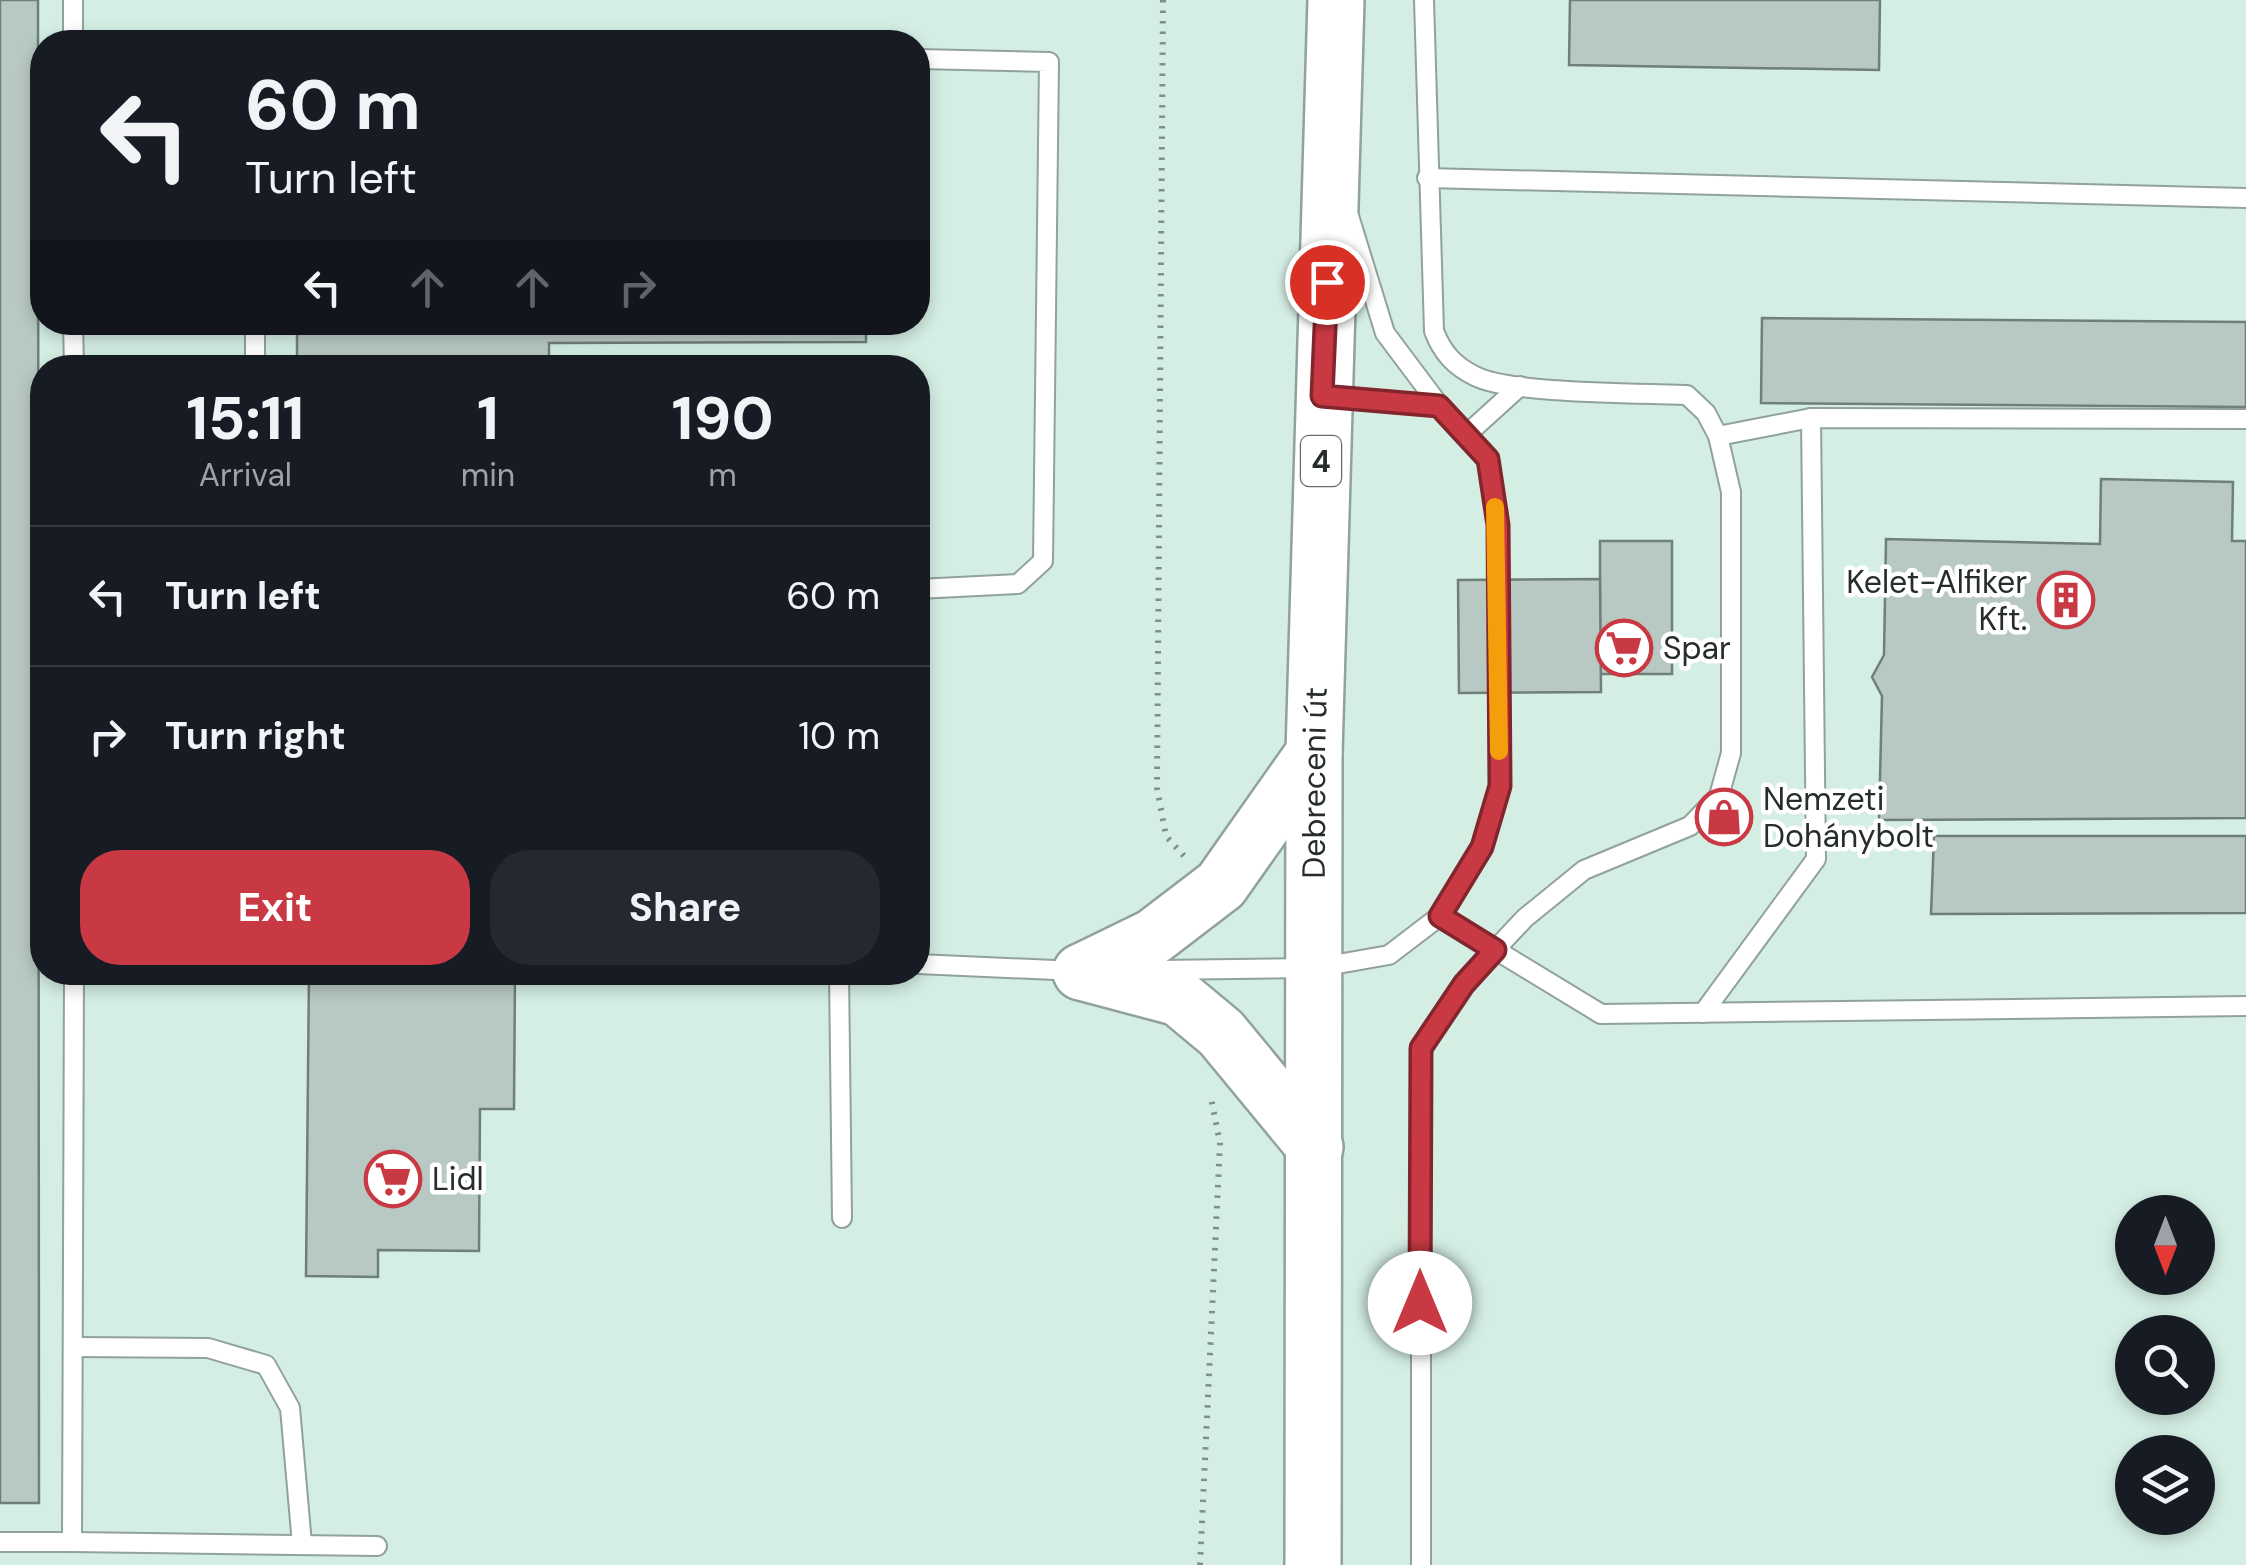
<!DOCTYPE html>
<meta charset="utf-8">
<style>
:root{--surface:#171b24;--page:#242831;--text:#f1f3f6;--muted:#9ea1a6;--line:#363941;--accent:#c93944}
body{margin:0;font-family:"DM Sans",sans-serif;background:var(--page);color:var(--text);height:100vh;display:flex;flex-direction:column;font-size:38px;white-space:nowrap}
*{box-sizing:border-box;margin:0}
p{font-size:32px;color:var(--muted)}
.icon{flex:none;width:55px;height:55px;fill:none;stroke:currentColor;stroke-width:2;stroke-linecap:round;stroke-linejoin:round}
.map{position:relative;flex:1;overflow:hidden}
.panel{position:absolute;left:30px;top:355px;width:900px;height:630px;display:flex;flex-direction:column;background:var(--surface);border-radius:40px;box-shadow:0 5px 15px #0003}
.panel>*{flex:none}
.top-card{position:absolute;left:30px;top:30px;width:900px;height:305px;border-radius:40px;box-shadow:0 5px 15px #0003;background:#171b24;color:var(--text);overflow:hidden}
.needle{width:65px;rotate:180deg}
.fabs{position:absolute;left:2115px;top:1195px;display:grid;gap:20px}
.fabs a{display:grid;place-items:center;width:100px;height:100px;border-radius:50%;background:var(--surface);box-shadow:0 5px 15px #0003;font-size:50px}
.pin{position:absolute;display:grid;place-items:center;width:85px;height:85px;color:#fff;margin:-42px;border:5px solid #fff;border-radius:50%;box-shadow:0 2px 10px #0007}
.me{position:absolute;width:110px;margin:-55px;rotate:0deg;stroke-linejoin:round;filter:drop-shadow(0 0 8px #0008)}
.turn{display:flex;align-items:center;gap:35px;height:210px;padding:0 50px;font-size:45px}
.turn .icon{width:130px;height:130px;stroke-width:2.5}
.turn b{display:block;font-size:70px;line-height:85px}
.lanes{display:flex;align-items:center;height:95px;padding:0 50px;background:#0003;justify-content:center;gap:50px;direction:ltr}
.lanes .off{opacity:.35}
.eta{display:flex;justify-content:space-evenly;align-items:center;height:170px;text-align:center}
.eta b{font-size:60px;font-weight:700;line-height:70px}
.button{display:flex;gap:20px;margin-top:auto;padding:20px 50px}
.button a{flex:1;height:115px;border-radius:40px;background:var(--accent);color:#fff;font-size:40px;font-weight:700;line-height:115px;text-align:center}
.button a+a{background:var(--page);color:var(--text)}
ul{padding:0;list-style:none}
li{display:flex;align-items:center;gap:30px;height:140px;padding:0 50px;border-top:2px solid var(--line)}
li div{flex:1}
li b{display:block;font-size:38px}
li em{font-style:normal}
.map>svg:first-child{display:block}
.built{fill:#d4eee4;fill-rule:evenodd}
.building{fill:#b8c9c3;stroke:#6f7f79;stroke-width:2.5}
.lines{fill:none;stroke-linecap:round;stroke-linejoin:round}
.service-casing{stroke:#91a19b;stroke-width:22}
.primary-casing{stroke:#91a19b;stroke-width:60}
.path{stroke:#838e8a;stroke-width:6;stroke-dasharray:2.5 8;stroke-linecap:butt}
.service{stroke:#fff;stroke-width:18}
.primary{stroke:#fff;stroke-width:55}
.route-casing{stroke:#83252c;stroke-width:25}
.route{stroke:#c93944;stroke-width:18}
.slow{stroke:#f59e0b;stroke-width:18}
.labels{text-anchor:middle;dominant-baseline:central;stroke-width:9;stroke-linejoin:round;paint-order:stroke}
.shield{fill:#fff;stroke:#676c6a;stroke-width:2.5}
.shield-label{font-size:30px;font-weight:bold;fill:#262d2a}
.poi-label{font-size:32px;fill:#262d2a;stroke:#fff;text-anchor:start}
.street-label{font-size:32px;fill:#262d2a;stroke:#fff}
</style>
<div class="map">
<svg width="2246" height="1565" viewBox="0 0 2246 1565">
<rect width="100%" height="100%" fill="#e8f9f2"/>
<path class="built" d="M0,0H2246V1565H0ZM42,42H918V322H42ZM42,368H918V972H42ZM2132,1212H2198V1278H2132ZM2132,1332H2198V1398H2132ZM2132,1452H2198V1518H2132Z"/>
<g class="building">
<path d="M0,0H38L39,1503H0Z"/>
<path d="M1570,0H1880L1879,70L1569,65Z"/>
<path d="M1762,318L2246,322V407L1761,403Z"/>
<path d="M297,322H866V342L549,343V368H297Z"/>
<path d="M2101,479L2233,482L2232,541H2246V818L1879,820L1882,696L1872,677L1884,655L1886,539L2100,544Z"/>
<rect x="1600" y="541" width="72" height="133"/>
<path d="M1600,579L1601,692L1459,693L1458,580Z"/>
<path d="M1934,836H2246V913L1931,914Z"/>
<path d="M309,972H515L514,1109H480L479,1251L378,1250V1277L306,1276Z"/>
</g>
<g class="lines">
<g class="service-casing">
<g id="service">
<path d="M73,0V42"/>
<path d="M918,59L1049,62L1043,561L1018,584L918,589"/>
<path d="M1427,178L2246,198"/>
<path d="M73,322L74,368"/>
<path d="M255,322V368"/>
<path d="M1330,396L1439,405"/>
<path d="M1466,435L1520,386"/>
<path d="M1718,436L1811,418L2246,419"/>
<path d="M1440,916L1601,1014L2246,1006"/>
<path d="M918,964L1077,971"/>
<path d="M1158,970L1315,968L1389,955L1440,916L1482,847L1500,786L1498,525L1488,459L1439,405L1385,333L1349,216"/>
<path d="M839,972L842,1218"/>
<path d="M1703,1013L1816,859L1811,418"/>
<path d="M75,1347L208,1348L266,1365L290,1408L302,1544"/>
<path d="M0,1542H72L74,972"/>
<path d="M72,1542L377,1546"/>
<path d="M1421,1565V1048L1463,984L1525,918L1584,870L1690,826L1719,796L1731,753V492L1718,436L1706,413L1687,395C1642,393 1508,394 1475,376C1454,366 1442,352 1434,331L1424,0"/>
</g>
</g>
<g class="primary-casing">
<g id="primary">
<path d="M1081,972L1153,937L1221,885L1314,753"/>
<path d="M1081,972L1179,998L1221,1033L1315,1147"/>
<path id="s1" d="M1313,1565L1314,753L1336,0"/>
</g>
</g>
<g class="path">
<path d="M1163,0L1157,788L1166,836L1184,856"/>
<path d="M1200,1565L1220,1143L1211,1098"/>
</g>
<use href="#service" class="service"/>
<use href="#primary" class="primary"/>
</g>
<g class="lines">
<g class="route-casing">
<path id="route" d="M1327,282L1322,396L1439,406L1488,459L1498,525L1500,786L1482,847L1440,916L1495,950L1464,984L1421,1048L1420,1303"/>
</g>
<use href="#route" class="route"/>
<path class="slow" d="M1495,507L1499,751"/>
</g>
<defs>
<g id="building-ring" transform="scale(2.875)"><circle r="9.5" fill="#fff" stroke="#c93944" stroke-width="1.5"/><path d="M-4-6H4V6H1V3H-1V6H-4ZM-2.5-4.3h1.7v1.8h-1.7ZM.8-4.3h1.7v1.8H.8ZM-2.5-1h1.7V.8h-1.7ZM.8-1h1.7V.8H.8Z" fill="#c93944"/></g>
<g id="supermarket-ring" transform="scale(2.875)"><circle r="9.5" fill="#fff" stroke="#c93944" stroke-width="1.5"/><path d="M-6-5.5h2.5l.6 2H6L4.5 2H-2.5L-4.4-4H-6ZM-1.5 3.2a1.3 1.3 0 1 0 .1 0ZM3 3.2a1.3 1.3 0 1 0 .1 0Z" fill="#c93944"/></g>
<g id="shop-ring" transform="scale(2.875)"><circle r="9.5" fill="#fff" stroke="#c93944" stroke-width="1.5"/><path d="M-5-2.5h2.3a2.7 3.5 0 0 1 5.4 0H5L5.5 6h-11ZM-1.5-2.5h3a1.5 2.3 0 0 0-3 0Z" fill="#c93944"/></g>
</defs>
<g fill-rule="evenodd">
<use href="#building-ring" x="2066" y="600"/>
<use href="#supermarket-ring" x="1624" y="648"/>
<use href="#shop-ring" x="1724" y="817"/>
<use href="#supermarket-ring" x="393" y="1179"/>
</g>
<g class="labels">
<rect class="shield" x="1301" y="436" width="40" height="50" rx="8"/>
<g class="shield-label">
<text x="1321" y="461">4</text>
</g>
<g class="poi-label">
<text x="2027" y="582" text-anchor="end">Kelet-Alfiker<tspan x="2027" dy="37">Kft.</tspan></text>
<text x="1663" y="648">Spar</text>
<text x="1763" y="799">Nemzeti<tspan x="1763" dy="37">Dohánybolt</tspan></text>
<text x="432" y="1179">Lidl</text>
</g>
<g class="street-label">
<text stroke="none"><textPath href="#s1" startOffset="782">Debreceni út</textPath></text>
</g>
</g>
</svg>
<div class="fabs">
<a><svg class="needle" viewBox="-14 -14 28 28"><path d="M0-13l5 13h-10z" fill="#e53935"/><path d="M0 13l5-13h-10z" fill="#9ea1a6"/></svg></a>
<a><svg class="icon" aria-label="search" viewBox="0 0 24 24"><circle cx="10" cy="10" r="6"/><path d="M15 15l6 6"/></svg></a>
<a><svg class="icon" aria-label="layers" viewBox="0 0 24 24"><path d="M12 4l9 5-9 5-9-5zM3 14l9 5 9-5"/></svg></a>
</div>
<div class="pin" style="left:1327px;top:282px;background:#d93025"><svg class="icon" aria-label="arrive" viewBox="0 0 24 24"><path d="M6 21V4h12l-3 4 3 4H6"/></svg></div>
<svg class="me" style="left:1420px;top:1303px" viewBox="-20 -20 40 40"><circle r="19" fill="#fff"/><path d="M0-13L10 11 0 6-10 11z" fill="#c93944"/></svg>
<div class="top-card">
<div class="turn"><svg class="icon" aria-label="left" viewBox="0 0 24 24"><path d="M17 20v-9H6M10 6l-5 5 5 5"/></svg><div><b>60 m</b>Turn left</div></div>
<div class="lanes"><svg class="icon" aria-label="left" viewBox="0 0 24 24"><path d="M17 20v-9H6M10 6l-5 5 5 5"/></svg><svg class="icon off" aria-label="ahead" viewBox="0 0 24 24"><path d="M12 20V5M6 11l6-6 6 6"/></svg><svg class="icon off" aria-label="ahead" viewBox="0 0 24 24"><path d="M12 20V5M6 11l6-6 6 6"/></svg><svg class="icon off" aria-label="right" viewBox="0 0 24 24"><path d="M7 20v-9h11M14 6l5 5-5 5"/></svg></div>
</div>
<section class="panel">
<div class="eta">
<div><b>15:11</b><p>Arrival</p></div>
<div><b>1</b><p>min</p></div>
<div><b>190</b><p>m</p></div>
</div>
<ul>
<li><svg class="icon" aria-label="left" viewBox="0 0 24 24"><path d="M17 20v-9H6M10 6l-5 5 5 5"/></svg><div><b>Turn left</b></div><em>60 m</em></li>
<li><svg class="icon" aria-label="right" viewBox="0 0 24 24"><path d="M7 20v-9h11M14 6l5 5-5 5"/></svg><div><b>Turn right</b></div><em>10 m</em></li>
</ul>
<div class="button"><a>Exit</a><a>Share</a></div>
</section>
</div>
